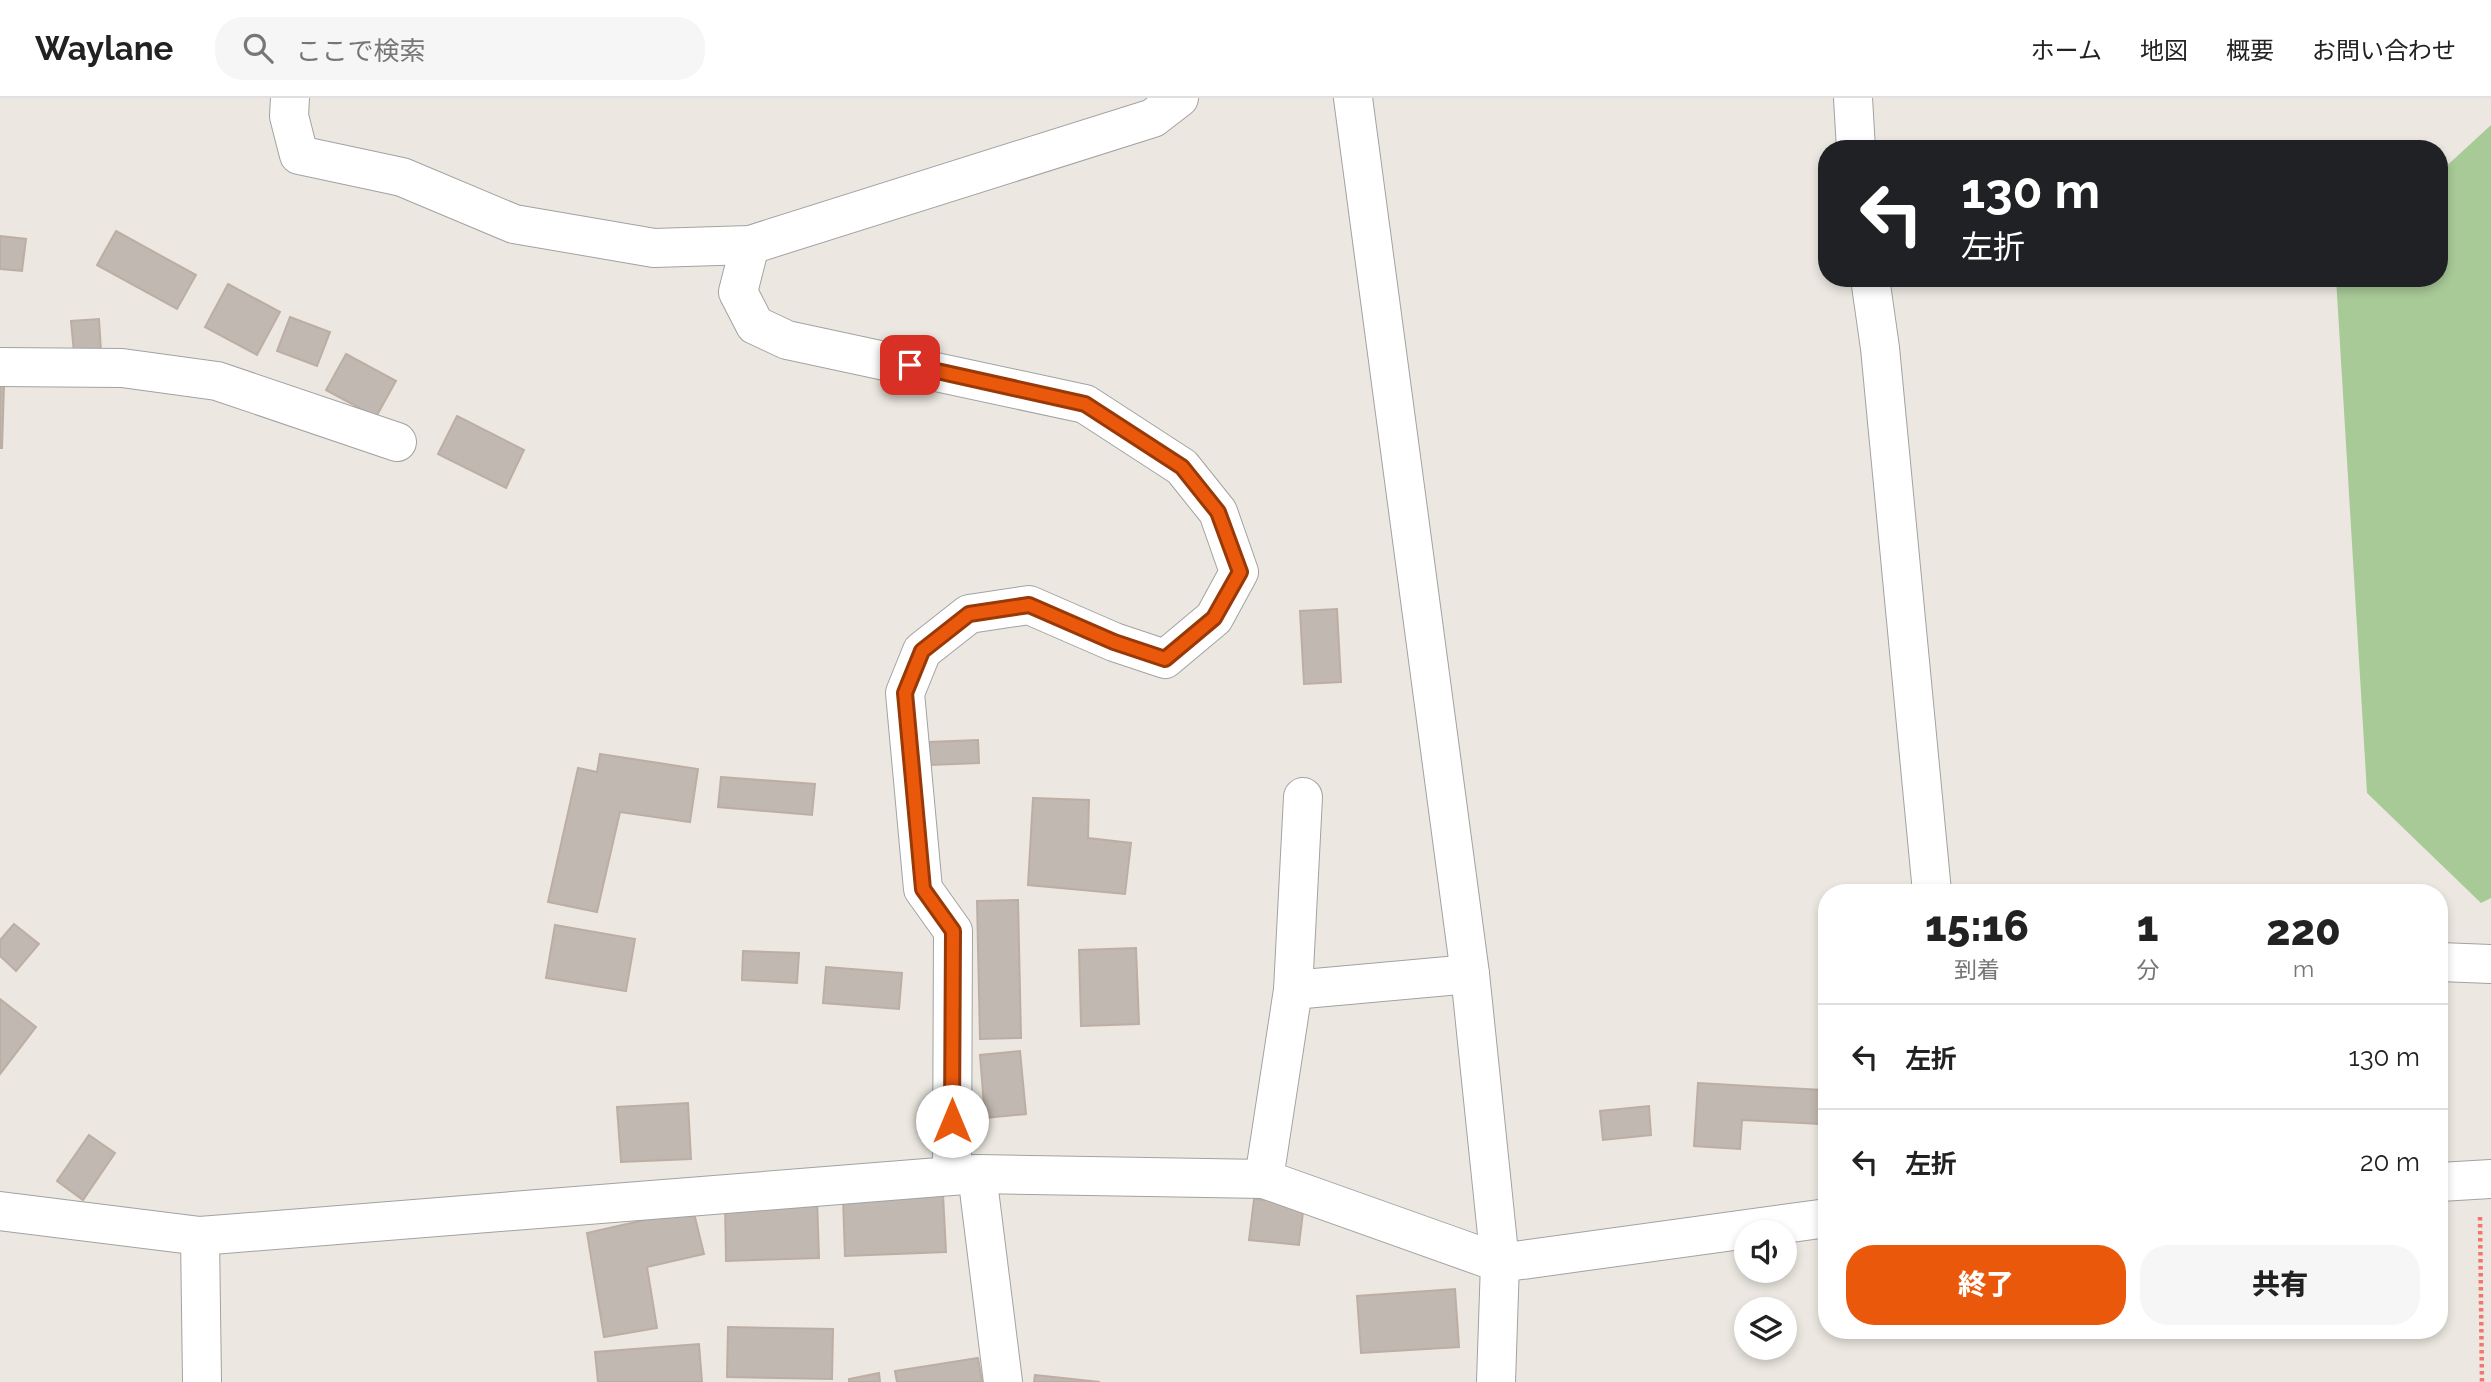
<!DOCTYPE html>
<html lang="ja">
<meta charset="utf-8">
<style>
:root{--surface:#fff;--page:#f6f6f6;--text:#222;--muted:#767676;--line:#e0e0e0;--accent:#ea580c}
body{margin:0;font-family:Raleway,"Noto Sans JP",sans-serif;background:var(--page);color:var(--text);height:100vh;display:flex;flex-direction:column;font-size:26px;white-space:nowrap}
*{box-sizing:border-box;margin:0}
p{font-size:23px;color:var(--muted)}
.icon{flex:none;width:38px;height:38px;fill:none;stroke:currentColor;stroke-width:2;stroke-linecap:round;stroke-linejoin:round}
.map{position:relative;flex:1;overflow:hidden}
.drawer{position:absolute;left:1818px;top:786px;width:630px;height:455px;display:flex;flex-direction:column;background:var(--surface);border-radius:28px;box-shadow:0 4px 10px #0003}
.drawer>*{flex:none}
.hud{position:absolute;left:1818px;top:42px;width:630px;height:147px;border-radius:28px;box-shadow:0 4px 10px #0003;background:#202124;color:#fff;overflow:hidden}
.fabs{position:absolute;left:1734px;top:1122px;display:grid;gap:14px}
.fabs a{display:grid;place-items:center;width:63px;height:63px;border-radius:50%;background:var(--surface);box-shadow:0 4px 10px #0003;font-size:35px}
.pin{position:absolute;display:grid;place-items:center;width:60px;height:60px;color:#fff;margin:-30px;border-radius:14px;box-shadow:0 4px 10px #0006}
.me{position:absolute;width:77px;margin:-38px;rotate:0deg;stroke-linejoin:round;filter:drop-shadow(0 0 5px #0008)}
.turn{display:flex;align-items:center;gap:24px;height:147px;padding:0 28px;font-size:32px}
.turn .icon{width:91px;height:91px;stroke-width:2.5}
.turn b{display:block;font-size:49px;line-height:60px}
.eta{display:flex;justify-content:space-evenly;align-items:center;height:119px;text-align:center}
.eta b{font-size:42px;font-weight:800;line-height:49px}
.cta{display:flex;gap:14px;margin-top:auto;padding:14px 28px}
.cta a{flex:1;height:80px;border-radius:28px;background:var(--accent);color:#fff;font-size:28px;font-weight:800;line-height:80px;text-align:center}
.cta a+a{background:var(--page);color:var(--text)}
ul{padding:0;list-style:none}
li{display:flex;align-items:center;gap:21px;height:105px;padding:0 28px;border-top:2px solid var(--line)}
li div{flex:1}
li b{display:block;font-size:26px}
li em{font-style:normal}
header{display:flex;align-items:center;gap:42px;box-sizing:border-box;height:98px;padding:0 35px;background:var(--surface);border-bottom:2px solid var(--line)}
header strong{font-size:33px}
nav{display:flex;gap:38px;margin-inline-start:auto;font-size:24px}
.search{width:490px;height:63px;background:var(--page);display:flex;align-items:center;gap:18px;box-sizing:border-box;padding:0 24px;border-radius:28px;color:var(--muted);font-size:26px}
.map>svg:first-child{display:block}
.forest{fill:#a8ca97}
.building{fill:#c1b8b1;stroke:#bdaea4;stroke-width:2}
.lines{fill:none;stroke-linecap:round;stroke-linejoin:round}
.minor-casing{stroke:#a2a2a2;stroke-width:40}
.path{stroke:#f3756b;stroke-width:4.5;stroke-dasharray:3.5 3.5;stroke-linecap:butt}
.minor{stroke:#fff;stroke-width:38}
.route-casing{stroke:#983908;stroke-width:18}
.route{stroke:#ea580c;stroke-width:12}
</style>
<header>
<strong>Waylane</strong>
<div class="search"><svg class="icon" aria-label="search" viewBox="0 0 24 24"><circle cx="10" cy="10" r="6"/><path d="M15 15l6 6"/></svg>ここで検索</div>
<nav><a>ホーム</a><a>地図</a><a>概要</a><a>お問い合わせ</a></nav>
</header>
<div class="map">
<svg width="2491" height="1284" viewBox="0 0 2491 1284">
<rect width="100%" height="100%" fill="#ece8e1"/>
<path class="forest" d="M2491,27V800L2481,805L2367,695L2336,180H2440V74Z"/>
<g class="building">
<path d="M116,133L196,177L177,211L97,167Z"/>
<path d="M0,138L26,141L22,173L0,171Z"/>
<path d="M228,186L280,214L257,257L205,229Z"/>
<path d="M290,219L330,234L317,268L277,253Z"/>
<path d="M99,221L101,253L74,255L71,223Z"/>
<path d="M346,256L396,283L376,319L326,292Z"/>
<path d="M0,287H4L2,350H0Z"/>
<path d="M457,318L524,352L506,390L438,356Z"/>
<path d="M1337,511L1341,584L1304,586L1300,513Z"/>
<path d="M978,642L979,665L930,667L929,644Z"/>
<path d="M600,656L698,671L690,724L620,714L597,814L548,804L578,670L597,674Z"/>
<path d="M721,679L815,686L812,717L718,709Z"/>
<path d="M1033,700L1089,702L1088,740L1131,745L1125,796L1028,787Z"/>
<path d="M1018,802L1021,940L980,941L977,803Z"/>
<path d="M14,826L39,846L16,873L0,858V842Z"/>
<path d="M555,827L635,841L626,893L546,880Z"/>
<path d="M1136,850L1139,926L1081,928L1079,852Z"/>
<path d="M743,853L799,855L797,885L742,882Z"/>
<path d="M826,869L902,875L899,911L823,905Z"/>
<path d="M0,901L36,929L0,976Z"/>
<path d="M1020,953L1026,1016L985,1020L980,957Z"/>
<path d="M1698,985L1822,992L1819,1026L1742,1022L1740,1051L1694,1048Z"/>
<path d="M688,1005L691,1061L621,1064L617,1009Z"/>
<path d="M1649,1008L1651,1037L1603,1042L1600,1013Z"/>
<path d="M89,1037L115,1055L83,1102L57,1083Z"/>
<path d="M943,1096L946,1154L845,1158L843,1100Z"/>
<path d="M817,1100L819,1160L726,1163L725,1103Z"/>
<path d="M1254,1101L1304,1106L1299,1147L1249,1142Z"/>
<path d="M693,1111L704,1156L647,1169L657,1230L604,1239L587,1135Z"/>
<path d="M1455,1191L1459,1249L1361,1255L1357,1198Z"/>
<path d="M728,1229L833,1231L832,1281L727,1279Z"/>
<path d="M699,1246L702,1284H598L595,1254Z"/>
<path d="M978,1260L982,1284H897L895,1273Z"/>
<path d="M879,1275L880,1284H849V1281Z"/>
<path d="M1035,1277L1100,1284H1034Z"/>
</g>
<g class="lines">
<g class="minor-casing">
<g id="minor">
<path d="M290,0L289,18L299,57L402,79L514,126L654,150L750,147L1153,20L1179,0"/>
<path d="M1353,0L1470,876L1500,1165L1496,1284"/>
<path d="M1853,0L1856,51"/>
<path d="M750,147L738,194L755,227L787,242L1085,306L1182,369L1218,414L1239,474L1214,520L1165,561L1114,544L1029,507L969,516L922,553L905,595L923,791L953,833L952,1077"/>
<path d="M1870,180L1880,250L1932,794"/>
<path d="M0,269L122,270L217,283L397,344"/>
<path d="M1303,699L1293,892L1470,876"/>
<path d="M2440,864L2491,866"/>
<path d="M977,1076L1003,1284"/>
<path d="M1264,1081L1293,892"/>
<path d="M2440,1084L2491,1081"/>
<path d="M0,1113L200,1138L977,1076L1264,1081L1500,1165L1827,1120"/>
<path d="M200,1138L202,1284"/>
</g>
</g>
<path class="path" d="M2480,1119L2482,1284"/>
<use href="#minor" class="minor"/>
</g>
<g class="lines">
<g class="route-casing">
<path id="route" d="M910,267L1085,306L1182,369L1218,414L1240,474L1214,520L1165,561L1114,544L1029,507L969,516L922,553L905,595L923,791L953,833L952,1023"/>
</g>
<use href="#route" class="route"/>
</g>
</svg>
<div class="fabs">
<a><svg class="icon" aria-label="sound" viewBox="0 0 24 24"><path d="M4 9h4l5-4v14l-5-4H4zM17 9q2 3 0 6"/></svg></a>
<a><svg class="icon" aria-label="layers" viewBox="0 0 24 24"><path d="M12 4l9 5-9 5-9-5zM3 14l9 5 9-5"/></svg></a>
</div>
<div class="pin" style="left:910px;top:267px;background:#d93025"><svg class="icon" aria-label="arrive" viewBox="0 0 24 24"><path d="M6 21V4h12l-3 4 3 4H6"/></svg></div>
<svg class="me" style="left:952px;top:1023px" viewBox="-20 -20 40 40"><circle r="19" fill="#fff"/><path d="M0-13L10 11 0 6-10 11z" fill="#ea580c"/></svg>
<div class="hud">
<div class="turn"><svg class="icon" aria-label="left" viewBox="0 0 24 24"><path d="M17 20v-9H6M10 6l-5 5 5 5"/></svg><div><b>130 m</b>左折</div></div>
</div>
<section class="drawer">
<div class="eta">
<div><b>15:16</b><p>到着</p></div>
<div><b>1</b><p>分</p></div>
<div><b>220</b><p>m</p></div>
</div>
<ul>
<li><svg class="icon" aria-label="left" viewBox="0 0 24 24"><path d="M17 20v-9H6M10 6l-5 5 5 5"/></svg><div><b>左折</b></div><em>130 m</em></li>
<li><svg class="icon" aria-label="left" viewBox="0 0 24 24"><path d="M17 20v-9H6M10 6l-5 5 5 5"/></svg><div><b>左折</b></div><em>20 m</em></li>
</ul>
<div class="cta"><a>終了</a><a>共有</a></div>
</section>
</div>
